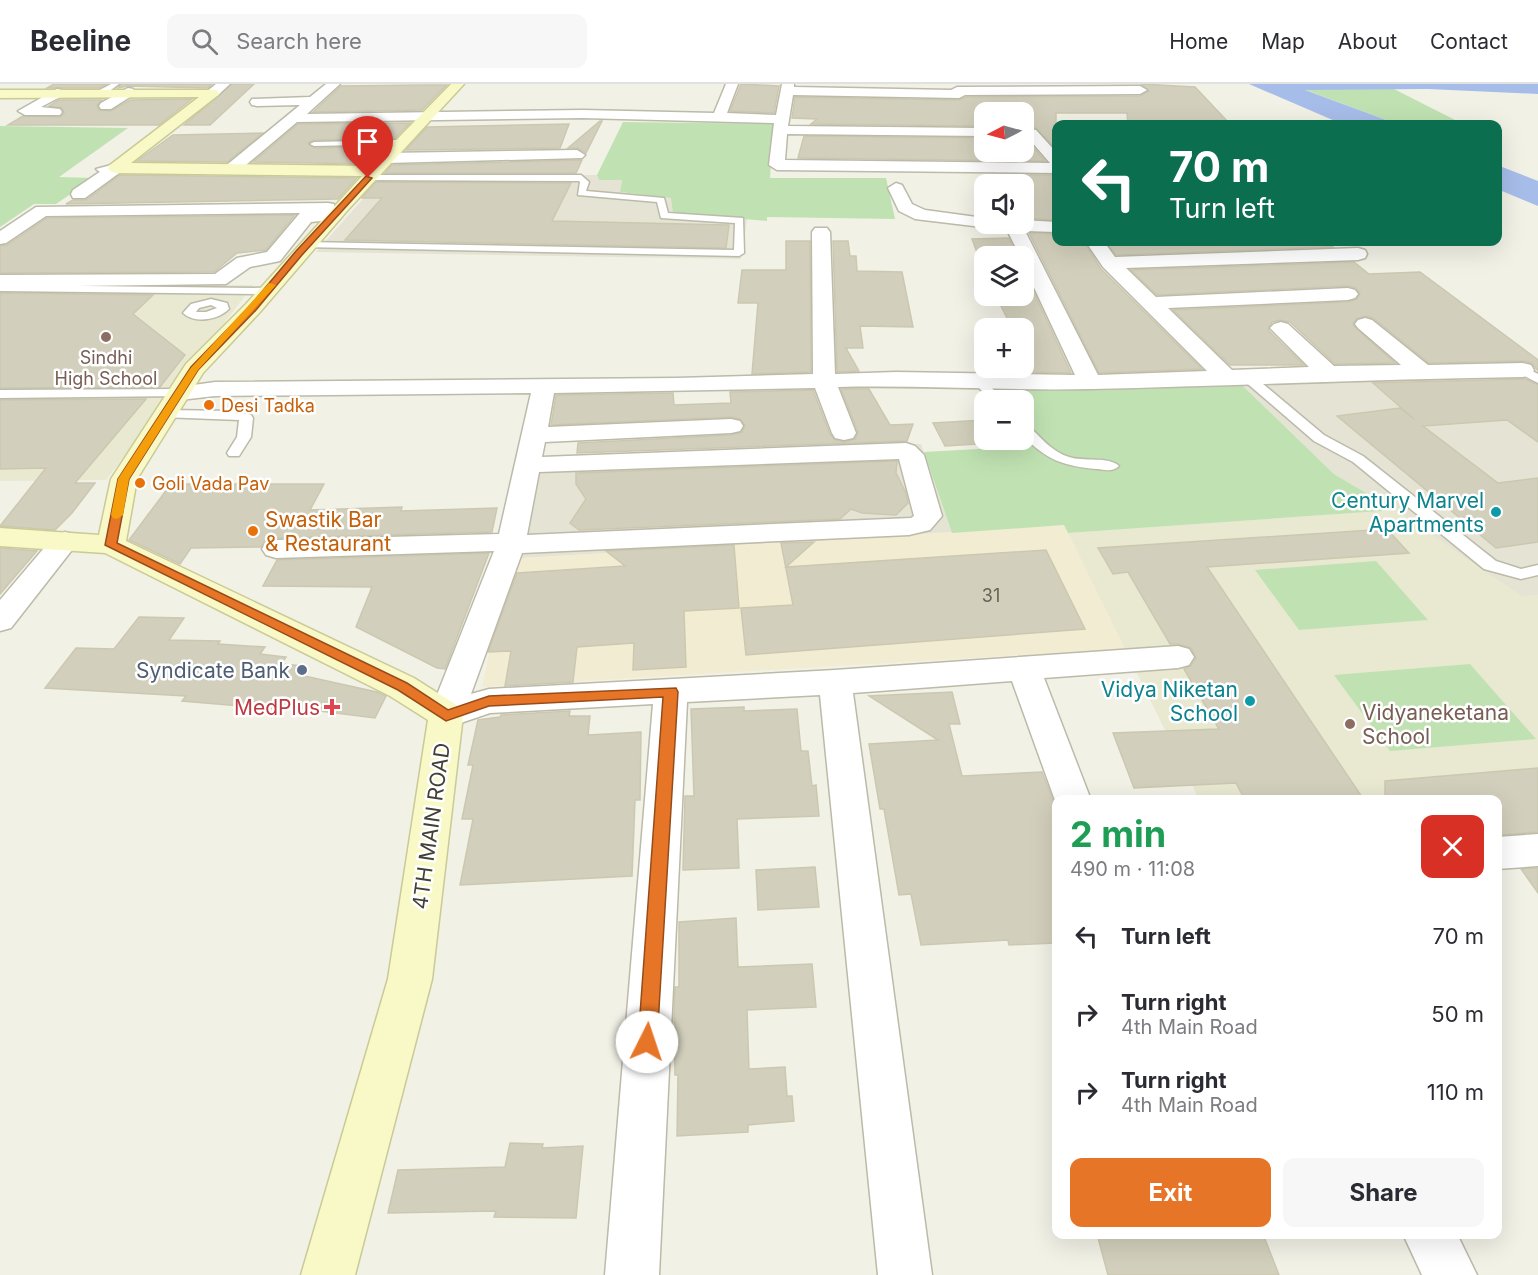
<!DOCTYPE html>
<meta charset="utf-8">
<style>
:root{--surface:#fff;--page:#f7f7f7;--text:#2b2b33;--muted:#7c7c81;--line:#e1e1e2;--accent:#e67527}
body{margin:0;font-family:Inter,sans-serif;background:var(--page);color:var(--text);height:100vh;display:flex;flex-direction:column;font-size:22px;white-space:nowrap}
*{box-sizing:border-box;margin:0}
p{font-size:20px;color:var(--muted)}
.icon{flex:none;width:33px;height:33px;fill:none;stroke:currentColor;stroke-width:2;stroke-linecap:round;stroke-linejoin:round}
.map{position:relative;flex:1;overflow:hidden}
.drawer{position:absolute;left:1052px;top:711px;width:450px;height:444px;display:flex;flex-direction:column;background:var(--surface);border-radius:12px;box-shadow:0 6px 24px #0002}
.drawer>*{flex:none}
.guide{position:absolute;left:1052px;top:36px;width:450px;height:126px;border-radius:12px;box-shadow:0 6px 24px #0002;background:#0b6e4f;color:#fff;overflow:hidden}
.needle{width:39px;rotate:264deg}
.tools{position:absolute;left:974px;top:18px;display:grid;gap:12px}
.tools a{display:grid;place-items:center;width:60px;height:60px;border-radius:12px;background:var(--surface);box-shadow:0 6px 24px #0002;font-size:30px}
.pin{position:absolute;display:grid;place-items:center;width:51px;height:51px;color:#fff;margin:-62px -26px;border-radius:50% 50% 50% 0;rotate:-45deg;box-shadow:0 0 6px #0007}
.pin .icon{rotate:45deg}
.me{position:absolute;width:66px;margin:-33px;rotate:4deg;stroke-linejoin:round;filter:drop-shadow(0 0 4px #0008)}
.turn{display:flex;align-items:center;gap:21px;height:126px;padding:0 18px;font-size:27px}
.turn .icon{width:78px;height:78px;stroke-width:2.5}
.turn b{display:block;font-size:42px;line-height:51px}
.round{display:grid;place-items:center;flex:none;width:63px;height:63px;border-radius:12px;background:var(--page)}
.head{display:flex;align-items:center;justify-content:space-between;height:102px;padding:0 18px}
h1{font-size:36px;font-weight:700;line-height:45px;color:#1e9e55}
.primary-button{display:flex;gap:12px;margin-top:auto;padding:12px 18px}
.primary-button a{flex:1;height:69px;border-radius:12px;background:var(--accent);color:#fff;font-size:24px;font-weight:700;line-height:69px;text-align:center}
.primary-button a+a{background:var(--page);color:var(--text)}
ul{padding:0;list-style:none}
li{display:flex;align-items:center;gap:18px;height:78px;padding:0 18px}
li div{flex:1}
li b{display:block;font-size:22px}
li em{font-style:normal}
header{display:flex;align-items:center;gap:36px;box-sizing:border-box;height:84px;padding:0 30px;background:var(--surface);border-bottom:2px solid var(--line)}
header strong{font-size:28px}
nav{display:flex;gap:33px;margin-inline-start:auto;font-size:21px}
.search{width:420px;height:54px;background:var(--page);display:flex;align-items:center;gap:15px;box-sizing:border-box;padding:0 21px;border-radius:12px;color:var(--muted);font-size:22px}
.map>svg:first-child{display:block}
.residential{fill:#e5e4d4}
.commercial{fill:#f2ecd2}
.education{fill:#e9e8d1}
.green{fill:#c0e2b2}
.water{fill:#a7bde9}
.building{fill:#d2cfbc;stroke:#ccc8b0;stroke-width:1.5}
.lines{fill:none;stroke-linecap:round;stroke-linejoin:round}
.lane-casing{stroke:#bcbaa9;stroke-width:3}
.street-casing{stroke:#bcbaa9;stroke-width:3}
.secondary-casing{stroke:#caca97;stroke-width:3}
.lane{fill:#fff;fill-rule:evenodd}
.street{fill:#fff;fill-rule:evenodd}
.secondary{fill:#f9f9c7;fill-rule:evenodd}
.route{fill:#e67527;stroke:#964c19;stroke-width:1.5}
.slow{fill:#f59e0b}
.education-dot{fill:#8d6e63;stroke:#fff;stroke-width:2}
.food-dot{fill:#e8710a;stroke:#fff;stroke-width:2}
.culture-dot{fill:#0f9aa8;stroke:#fff;stroke-width:2}
.service-dot{fill:#5c6f8a;stroke:#fff;stroke-width:2}
.health-dot{fill:#e0444e;stroke:#fff;stroke-width:2}
.labels{text-anchor:middle;dominant-baseline:central;stroke-width:5;stroke-linejoin:round;paint-order:stroke}
.far-education-label{font-size:18px;fill:#785e54;stroke:#fff}
.far-food-label{font-size:18px;fill:#c56008;stroke:#fff;text-anchor:start}
.number-label{font-size:18px;fill:#676458}
.culture-label{font-size:21px;fill:#0d838f;stroke:#fff;text-anchor:end}
.food-label{font-size:21px;fill:#c56008;stroke:#fff;text-anchor:start}
.service-label{font-size:21px;fill:#4e5e75;stroke:#fff;text-anchor:end}
.health-label{font-size:21px;fill:#be3a42;stroke:#fff;text-anchor:end}
.education-label{font-size:21px;fill:#785e54;stroke:#fff;text-anchor:start}
.street-label{font-size:21px;fill:#434136;stroke:#fff}
</style>
<header>
<strong>Beeline</strong>
<div class="search"><svg class="icon" aria-label="search" viewBox="0 0 24 24"><circle cx="10" cy="10" r="6"/><path d="M15 15l6 6"/></svg>Search here</div>
<nav><a>Home</a><a>Map</a><a>About</a><a>Contact</a></nav>
</header>
<div class="map">
<svg width="1538" height="1191" viewBox="0 0 1538 1191">
<rect width="100%" height="100%" fill="#f1f1e6"/>
<g class="residential">
<path d="M597,91L599,96H622L620,108L672,114L673,129L747,135L741,175L316,168L383,92Z"/>
<path d="M1521,278L1538,289V511L1522,513L1395,426L1334,390L1230,289Z"/>
<path d="M921,360L952,449L522,474L538,377Z"/>
</g>
<path class="commercial" d="M1064,441L1125,565L482,603L498,529L522,474Z"/>
<g class="education">
<path d="M0,201H253L106,396L0,397Z"/>
<path d="M1395,426L1522,512L1538,511V753L1497,757V716L1199,715L1068,449Z"/>
</g>
<g class="green">
<path d="M1303,5H1394L1463,40H1397Z"/>
<path d="M623,38L774,40L770,94H886L895,135L767,133V137L673,129L671,114L620,108L622,96H599L597,91Z"/>
<path d="M0,42L128,44L59,93L94,94L56,120H34L0,143Z"/>
<path d="M1243,302L1334,390L1395,426L1068,449L1064,441L952,449L924,368L1029,362L1023,351V316H1003L995,303Z"/>
<path d="M1376,477L1428,536L1299,546L1255,486Z"/>
<path d="M1470,580L1536,655L1390,667L1334,591Z"/>
</g>
<g class="water">
<path d="M1249,0H1538V10L1428,5L1305,6L1397,40H1342Z"/>
<path d="M1497,81L1538,97V122L1497,105Z"/>
</g>
<g class="building">
<path d="M54,0H106L99,4H47Z"/>
<path d="M121,0H212L208,4L128,2L118,4Z"/>
<path d="M232,0H254L210,41H184Z"/>
<path d="M741,0L779,2L774,29L730,27Z"/>
<path d="M1141,0L1195,3L1230,40H1128L1127,29H1056V65L1036,44L1030,43L1023,47V28H984V42L811,40L817,35L792,34L795,13L959,16L966,13L1140,12L1149,7Z"/>
<path d="M422,1H447L422,26L313,28L341,2Z"/>
<path d="M192,15L159,41H8L23,32L60,33L64,29L62,24L49,22L59,16H102L97,21L99,26L111,27L130,16Z"/>
<path d="M600,37H602L586,69L577,64H568Z"/>
<path d="M410,39L395,54L314,56L308,59L314,64L387,63L370,80L253,78L298,40Z"/>
<path d="M569,40L560,64L406,66L427,43Z"/>
<path d="M263,49L227,78L137,77L173,51Z"/>
<path d="M1023,51L1045,77L798,74L804,52L984,54V68H1023Z"/>
<path d="M582,76L576,89H385L392,81Z"/>
<path d="M120,91L357,94L338,115L66,120L73,116H86Z"/>
<path d="M1007,91H1056V136L1023,134V100H1012Z"/>
<path d="M376,98L571,99L552,137L729,141L726,164L345,156L382,114H362Z"/>
<path d="M295,131L266,166L237,169L214,188L0,189V162L7,161L47,134Z"/>
<path d="M1029,149L1056,150V158H1084L1101,185L1202,285L1099,289Z"/>
<path d="M1009,154L1018,172H984V187L972,155Z"/>
<path d="M786,157H810L811,288L752,290L758,219H738L742,186H786Z"/>
<path d="M833,157H848L850,172H856L857,187L902,188L913,243L860,242L863,264H846L859,287L837,288Z"/>
<path d="M1106,158H1326L1333,163L1116,171Z"/>
<path d="M1354,178L1369,190L1420,188L1538,276V287L1532,279L1523,277L1429,279L1373,234L1366,232L1356,235L1353,241L1395,279L1335,280L1290,238L1280,236L1272,238L1268,246L1304,281H1230L1173,226L1348,218L1357,215L1360,209L1356,204L1348,202L1157,211L1131,186Z"/>
<path d="M1023,185L1071,289L1033,288L1023,268V244H1012L996,212H1023Z"/>
<path d="M0,209L153,211L133,230L185,271L160,303L0,304Z"/>
<path d="M1525,295L1538,301V358L1507,336L1423,342L1498,399L1538,394V458L1496,464L1337,332L1400,324L1414,335L1373,299Z"/>
<path d="M841,305H869L890,341L913,340L907,357L577,369L578,359L731,351L742,348L745,341L740,335L731,333L551,341L556,311L673,309L674,321L731,319L730,308L813,306L830,350L835,356L844,358L855,355L858,348Z"/>
<path d="M146,315L75,399H95L72,429L55,446L0,442L46,384L0,385V316Z"/>
<path d="M984,336V356L1025,357L945,362L933,339Z"/>
<path d="M897,377L896,389L905,407L908,419L896,431L862,429L851,425L840,435L579,446L570,439L586,415L576,400V389Z"/>
<path d="M171,400H324L310,426L402,423L401,427L497,424L492,448L276,454L265,457L261,463L191,464L180,480L129,456Z"/>
<path d="M1387,445L1409,469L1207,483L1364,716H1245L1236,699L1134,704L1113,649L1219,645L1184,585L1191,582L1196,574L1191,564L1179,560H1170L1128,488L1113,490L1098,464Z"/>
<path d="M814,458L786,483L1046,466L1085,545L746,571L741,524L793,521L781,459Z"/>
<path d="M734,461L739,524L684,527L686,583L633,586L634,559L577,563L573,598L505,602L511,567L488,568L517,489L625,482L606,467Z"/>
<path d="M0,464L37,467L0,510Z"/>
<path d="M489,469L445,585L437,584L356,543L372,503L263,502L277,476Z"/>
<path d="M139,533L184,534L169,556L220,557L218,560L265,563L260,570L286,573L281,580L305,582L300,591L377,608L386,612L375,634L280,622L278,625L182,617L186,612L45,604L76,564L114,565Z"/>
<path d="M952,608L960,640H949L962,692L1042,688L1056,724V859L1009,861L1008,856L921,861L911,810L899,811L884,725H880L869,660L938,656L869,612Z"/>
<path d="M744,623V627L797,625L801,667H808L812,702L816,701L819,732L737,735L739,784L683,786L685,712H694L691,625Z"/>
<path d="M570,627L569,632H590L588,651L641,648L640,716H635L632,792L460,801L473,735H462L473,681H468L478,636L500,633L501,631Z"/>
<path d="M1538,684V748L1497,751V716H1385V697Z"/>
<path d="M815,783L819,823L758,826L756,786Z"/>
<path d="M1538,784V809L1521,785Z"/>
<path d="M736,834L738,883L812,880L816,923L747,926L749,985L785,983L787,1012H792L794,1037L748,1041V1048L677,1052L678,991H675L674,928L675,903H679V838Z"/>
<path d="M510,1059L543,1060L542,1064L583,1062L576,1134L494,1133L496,1127L388,1129L398,1086L505,1083Z"/>
<path d="M1097,1150H1263L1279,1191H1108Z"/>
</g>
<g class="lines">
<g class="lane-casing">
<g id="lane">
<path d="M111,0H119L104,11H98V7Z"/>
<path d="M402,56L406,58L405,60L314,62L310,60L314,58Z"/>
<path d="M119,79L122,80V84L100,88L96,85Z"/>
<path d="M368,91H581L589,98L586,107L664,114L668,129L743,134L744,169L739,172L302,163L301,161L306,158L734,166L735,139L661,134L657,118L578,111L580,98L579,97L365,96V92Z"/>
<path d="M0,201L267,204L272,207L267,210L0,207Z"/>
<path d="M211,215L227,219L229,225C218,236 195,240 183,229L191,220ZM211,221L217,224L206,228H196L199,224Z"/>
<path d="M1523,282L1538,290V299L1519,289V283Z"/>
<path d="M1246,288L1250,289L1324,351L1363,372L1496,477L1521,485L1538,481V491L1521,495L1484,485L1353,378L1314,357L1242,295L1240,292Z"/>
<path d="M978,292L982,293L1003,316H990L972,296Z"/>
<path d="M180,305L186,309L184,312L0,314V306Z"/>
<path d="M166,326L235,327L251,331L253,334L251,353L239,372H229L227,369L237,353L239,336L161,333L159,330Z"/>
<path d="M1023,340L1028,341C1040,353 1052,368 1069,373C1083,378 1109,372 1119,382C1113,388 1105,386 1097,385C1063,382 1047,376 1023,352Z"/>
</g>
</g>
<g class="street-casing">
<g id="street">
<path d="M216,0H230L217,12H207L205,9Z"/>
<path d="M326,0H340L307,30L583,26L714,29L726,0H738L727,29L776,31L782,0H794V3L951,6L957,3L1140,2L1147,6L1140,10L965,11L959,14L793,11L788,42L984,44V52L787,50L785,76L1050,79L1024,49L1031,45L1036,46L1056,68V89L777,86L769,81L774,39L583,34L297,38L240,86H228L226,83L228,80L300,21L257,22L252,21L250,18L252,15L310,13Z"/>
<path d="M128,4L133,5L135,8L133,11L111,25H101L99,22L101,19Z"/>
<path d="M57,5L62,6L64,9L62,12L41,23L60,25L62,28L60,31H25L18,27Z"/>
<path d="M577,66L585,71L582,74L387,79L379,74L387,69Z"/>
<path d="M116,79L122,81L124,84L122,87L85,114H73L71,110L73,106L110,81Z"/>
<path d="M896,99L902,101L912,120L925,126L984,134V140H1023V136L1056,138V148L1025,147L1098,291L1207,287L1103,183L1086,158H1104L1115,173L1358,164L1365,166L1367,170L1365,174L1358,176L1126,184L1156,213L1348,204L1355,206L1358,210L1355,214L1348,216L1168,224L1232,286L1309,283L1270,244L1274,240L1281,238L1288,240L1334,282L1401,281L1358,244L1355,240L1358,236L1365,234L1372,236L1428,281L1523,279L1531,281L1534,286L1531,291L1523,293C1379,295 1236,302 1092,305C1007,307 923,301 838,303L856,349L853,354L844,356L835,354L832,349L815,304L554,309L548,343L731,335L740,337L743,342L740,347L731,349L545,358L542,373L906,359L915,362L924,371L942,432L930,446L909,451L522,469L471,610L489,605L835,586L1178,562L1189,565L1194,573L1189,581L1178,584L1044,594L1091,716H1056V719L1012,597L853,609L932,1191H878L820,611L687,618L659,1191H605L653,620L490,629L446,644L434,640L429,631L494,467L276,474L266,471L262,465L266,459L276,456L499,450L531,309L215,312L180,316L172,314L168,309L172,304L215,298L677,294L813,290L812,148L815,144H827L830,148L835,290L896,288L1075,291L1023,180V172H1020L1007,146L915,135L899,127L888,104ZM899,375L914,432L911,434L527,451L539,388Z"/>
<path d="M328,119L334,120L335,126L340,127L343,131L340,135L311,138L280,177L250,183L226,200L0,203V191L215,190L237,174L267,168L300,129L46,132L6,159L0,160V147L36,123Z"/>
<path d="M65,448L75,451L79,457L11,544L0,547V516L55,451Z"/>
<path d="M1538,750V782L1497,785V753Z"/>
<path d="M1403,1150H1457L1477,1191H1422Z"/>
</g>
</g>
<g class="secondary-casing">
<path id="secondary" d="M451,0H464L346,128L260,228L203,289L137,395L126,457L414,594L458,622L463,631L432,895L355,1191H301L388,895L428,636L390,612L105,469L0,462V444L99,451L111,395L186,280L246,220L362,92L116,89L110,87L108,84L110,81L199,13L0,14V6H217L219,9L217,12L131,79L371,82Z"/>
</g>
<use href="#lane" class="lane"/>
<use href="#street" class="street"/>
<use href="#secondary" class="secondary"/>
</g>
<path class="route" d="M366,92L372,94L302,171L256,226L198,286L129,395L117,459L407,599L448,626L489,612L676,604L678,608L657,958L654,964L647,967L641,964L638,958L663,613L489,622L446,637L398,606L105,461L118,395L191,283L250,222L296,167Z"/>
<path class="slow" d="M269,199L276,201L198,286L129,395L123,431L117,435L113,434L111,431L118,395L190,285Z"/>
<g class="education-dot">
<circle cx="106" cy="253" r="6"/>
<circle cx="1350" cy="640" r="6"/>
</g>
<g class="food-dot">
<circle cx="209" cy="321" r="6"/>
<circle cx="140" cy="399" r="6"/>
<circle cx="253" cy="447" r="6"/>
</g>
<g class="culture-dot">
<circle cx="1496" cy="428" r="6"/>
<circle cx="1250" cy="617" r="6"/>
</g>
<circle class="service-dot" cx="302" cy="586" r="6"/>
<path class="health-dot" d="M329 614h6v6h6v6h-6v6h-6v-6h-6v-6h6z"/>
<g class="labels">
<g class="far-education-label">
<text x="106" y="273">Sindhi<tspan x="106" dy="21">High School</tspan></text>
</g>
<g class="far-food-label">
<text x="221" y="321">Desi Tadka</text>
<text x="152" y="399">Goli Vada Pav</text>
</g>
<g class="number-label">
<text x="991" y="511">31</text>
</g>
<g class="culture-label">
<text x="1484" y="416">Century Marvel<tspan x="1484" dy="24">Apartments</tspan></text>
<text x="1238" y="605">Vidya Niketan<tspan x="1238" dy="24">School</tspan></text>
</g>
<g class="food-label">
<text x="265" y="435">Swastik Bar<tspan x="265" dy="24">&amp; Restaurant</tspan></text>
</g>
<g class="service-label">
<text x="290" y="586">Syndicate Bank</text>
</g>
<g class="health-label">
<text x="320" y="623">MedPlus</text>
</g>
<g class="education-label">
<text x="1362" y="628">Vidyaneketana<tspan x="1362" dy="24">School</tspan></text>
</g>
<g class="street-label">
<text transform="translate(431 742) rotate(-82)">4TH MAIN ROAD</text>
</g>
</g>
</svg>
<div class="tools">
<a><svg class="needle" viewBox="-14 -14 28 28"><path d="M0-13l5 13h-10z" fill="#e53935"/><path d="M0 13l5-13h-10z" fill="#7c7c81"/></svg></a>
<a><svg class="icon" aria-label="sound" viewBox="0 0 24 24"><path d="M4 9h4l5-4v14l-5-4H4zM17 9q2 3 0 6"/></svg></a>
<a><svg class="icon" aria-label="layers" viewBox="0 0 24 24"><path d="M12 4l9 5-9 5-9-5zM3 14l9 5 9-5"/></svg></a>
<a>+</a>
<a>−</a>
</div>
<div class="pin" style="left:368px;top:94px;background:#d93025"><svg class="icon" aria-label="arrive" viewBox="0 0 24 24"><path d="M6 21V4h12l-3 4 3 4H6"/></svg></div>
<svg class="me" style="left:647px;top:958px" viewBox="-20 -20 40 40"><circle r="19" fill="#fff"/><path d="M0-13L10 11 0 6-10 11z" fill="#e67527"/></svg>
<div class="guide">
<div class="turn"><svg class="icon" aria-label="left" viewBox="0 0 24 24"><path d="M17 20v-9H6M10 6l-5 5 5 5"/></svg><div><b>70 m</b>Turn left</div></div>
</div>
<section class="drawer">
<div class="head"><div><h1>2 min</h1><p>490 m · 11:08</p></div><a class="round" style="background:#d93025;color:#fff"><svg class="icon" aria-label="close" viewBox="0 0 24 24"><path d="M6 6l12 12M18 6L6 18"/></svg></a></div>
<ul>
<li><svg class="icon" aria-label="left" viewBox="0 0 24 24"><path d="M17 20v-9H6M10 6l-5 5 5 5"/></svg><div><b>Turn left</b></div><em>70 m</em></li>
<li><svg class="icon" aria-label="right" viewBox="0 0 24 24"><path d="M7 20v-9h11M14 6l5 5-5 5"/></svg><div><b>Turn right</b><p>4th Main Road</p></div><em>50 m</em></li>
<li><svg class="icon" aria-label="right" viewBox="0 0 24 24"><path d="M7 20v-9h11M14 6l5 5-5 5"/></svg><div><b>Turn right</b><p>4th Main Road</p></div><em>110 m</em></li>
</ul>
<div class="primary-button"><a>Exit</a><a>Share</a></div>
</section>
</div>
